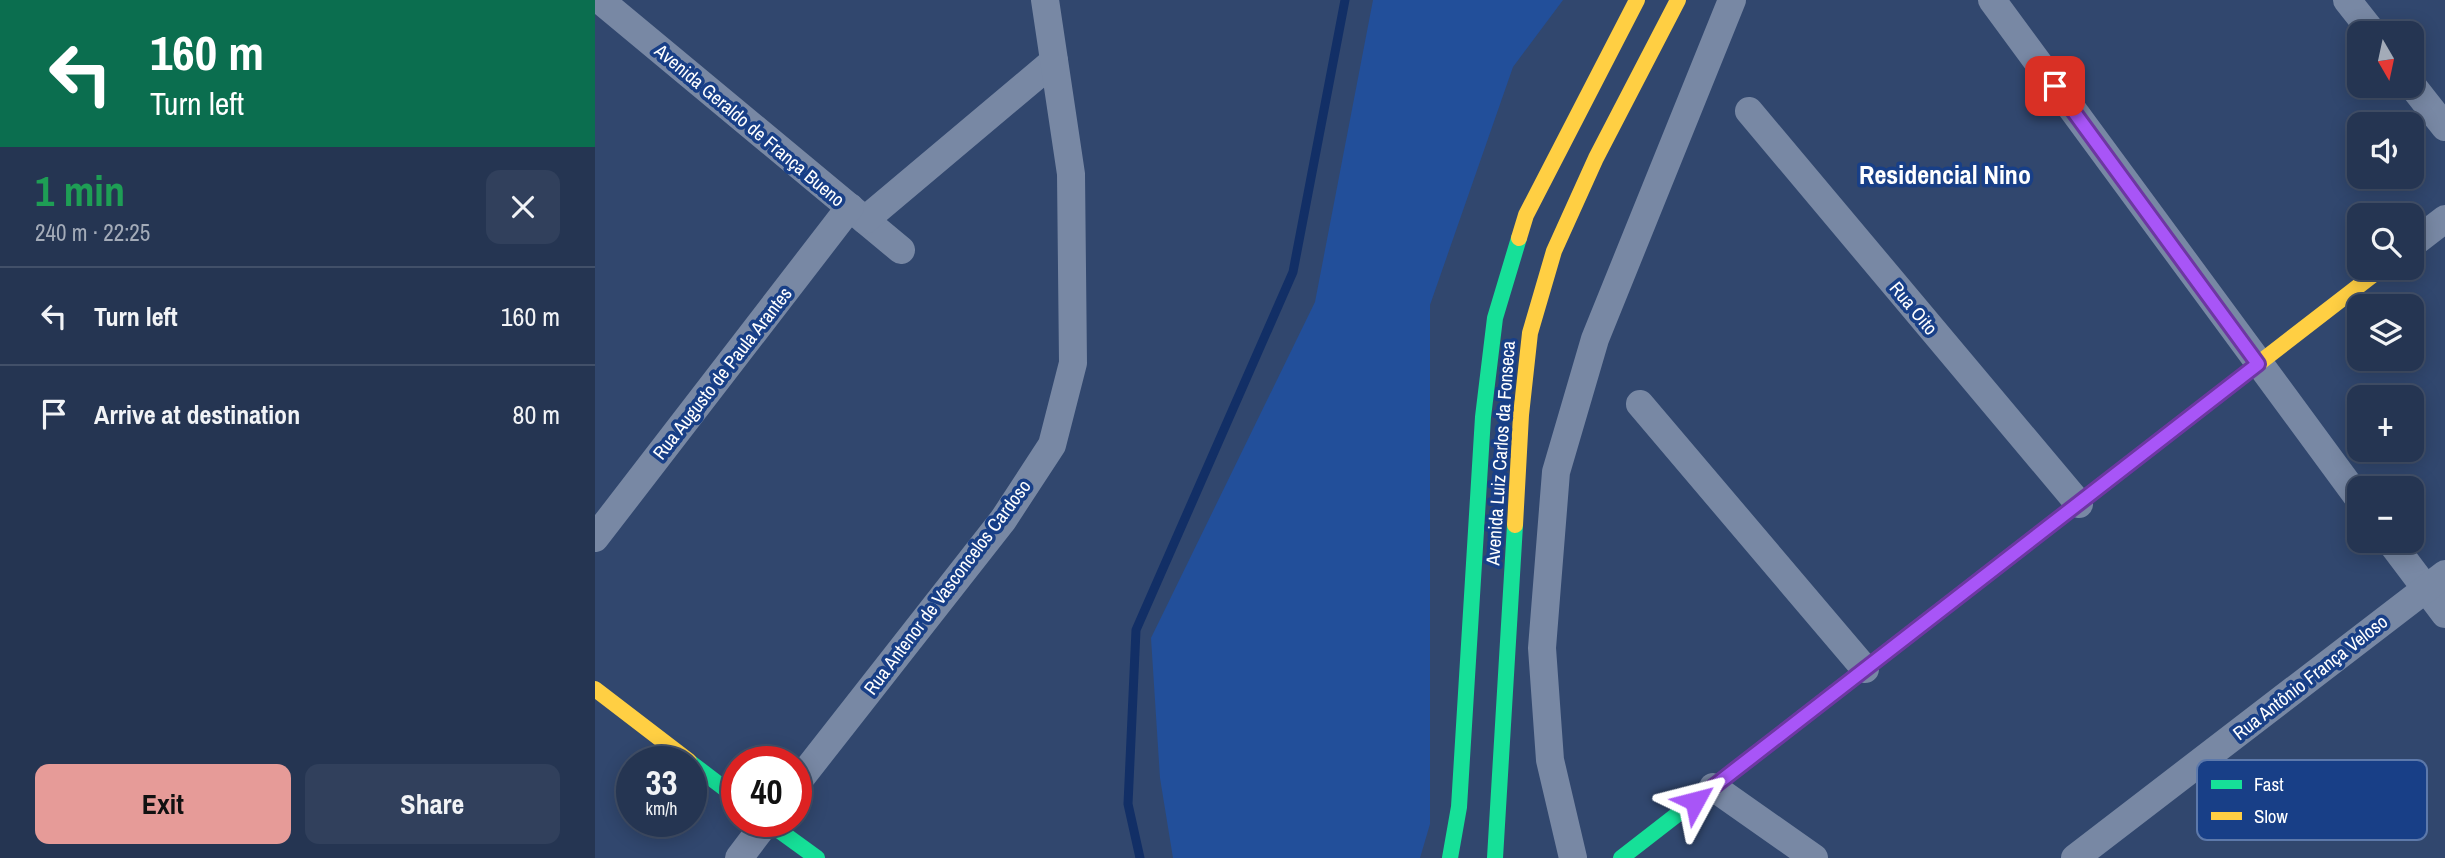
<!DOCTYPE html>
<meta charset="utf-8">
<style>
:root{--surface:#253552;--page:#31405c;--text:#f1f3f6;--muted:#a3abb8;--line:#425069;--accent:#e69b98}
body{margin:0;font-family:"Archivo Narrow",sans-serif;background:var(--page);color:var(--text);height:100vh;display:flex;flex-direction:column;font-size:26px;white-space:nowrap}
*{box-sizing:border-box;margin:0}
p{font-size:23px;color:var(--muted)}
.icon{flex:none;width:38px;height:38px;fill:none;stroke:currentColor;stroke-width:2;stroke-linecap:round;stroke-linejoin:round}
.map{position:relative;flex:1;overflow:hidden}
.side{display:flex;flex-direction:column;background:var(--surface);width:595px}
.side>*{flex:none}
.hud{background:#0b6e4f;color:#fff;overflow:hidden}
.needle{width:46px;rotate:171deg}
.tools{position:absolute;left:1752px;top:21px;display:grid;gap:14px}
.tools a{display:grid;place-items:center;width:77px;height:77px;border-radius:14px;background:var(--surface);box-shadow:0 4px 18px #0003,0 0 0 2px var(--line);font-size:35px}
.speed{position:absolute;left:21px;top:746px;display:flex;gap:14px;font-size:35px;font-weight:700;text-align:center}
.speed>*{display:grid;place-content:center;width:91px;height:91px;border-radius:50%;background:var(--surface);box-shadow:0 4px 18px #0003,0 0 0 2px var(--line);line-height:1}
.speed small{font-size:18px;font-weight:400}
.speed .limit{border:10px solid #d22;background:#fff;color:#111}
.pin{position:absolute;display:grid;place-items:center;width:60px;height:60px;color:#fff;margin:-30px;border-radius:14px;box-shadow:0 4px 10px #0006}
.me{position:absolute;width:77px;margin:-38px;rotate:52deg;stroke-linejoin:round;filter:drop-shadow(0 0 5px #0008)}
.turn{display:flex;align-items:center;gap:24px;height:147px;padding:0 35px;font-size:32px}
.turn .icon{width:91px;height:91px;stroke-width:2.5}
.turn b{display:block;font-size:49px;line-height:60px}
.round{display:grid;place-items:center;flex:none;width:74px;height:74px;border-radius:14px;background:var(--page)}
.headline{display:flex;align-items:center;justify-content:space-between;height:119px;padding:0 35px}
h1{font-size:42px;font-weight:700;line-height:52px;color:#1e9e55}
.primary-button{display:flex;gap:14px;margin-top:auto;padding:14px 35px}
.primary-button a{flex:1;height:80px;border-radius:14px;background:var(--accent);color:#111;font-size:28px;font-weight:700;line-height:80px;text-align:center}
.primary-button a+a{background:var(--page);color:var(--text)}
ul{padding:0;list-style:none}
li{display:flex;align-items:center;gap:21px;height:98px;padding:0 35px;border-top:2px solid var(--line)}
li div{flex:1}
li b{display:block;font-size:26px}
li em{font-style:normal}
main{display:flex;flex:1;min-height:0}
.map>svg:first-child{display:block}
.green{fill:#224f9a}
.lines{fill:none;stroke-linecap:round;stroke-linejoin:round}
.stream{stroke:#122f66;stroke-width:9}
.street{stroke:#7888a4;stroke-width:28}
.fast{stroke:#16e098;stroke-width:16}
.slow{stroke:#ffcf43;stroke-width:16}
.route-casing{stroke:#6d37a1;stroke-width:18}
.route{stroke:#a855f7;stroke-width:12}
.labels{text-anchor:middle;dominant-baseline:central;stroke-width:7;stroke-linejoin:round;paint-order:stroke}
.street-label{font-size:19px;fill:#fff;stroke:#183f87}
.district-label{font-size:26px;font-weight:bold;fill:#fff;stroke:#183f87}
.key{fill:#183f87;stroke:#5d79ab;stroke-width:2}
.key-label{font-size:19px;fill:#fff}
</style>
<main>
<section class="side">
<div class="hud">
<div class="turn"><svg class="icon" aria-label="left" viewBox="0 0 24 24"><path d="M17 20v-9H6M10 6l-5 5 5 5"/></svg><div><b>160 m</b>Turn left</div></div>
</div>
<div class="headline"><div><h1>1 min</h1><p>240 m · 22:25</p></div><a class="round"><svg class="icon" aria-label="close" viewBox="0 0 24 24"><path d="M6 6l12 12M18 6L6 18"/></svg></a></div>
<ul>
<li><svg class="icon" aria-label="left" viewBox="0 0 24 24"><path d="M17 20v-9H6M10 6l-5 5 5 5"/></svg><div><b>Turn left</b></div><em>160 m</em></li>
<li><svg class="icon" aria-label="arrive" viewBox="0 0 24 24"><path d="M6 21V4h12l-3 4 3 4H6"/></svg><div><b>Arrive at destination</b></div><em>80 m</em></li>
</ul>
<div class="primary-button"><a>Exit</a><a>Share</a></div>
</section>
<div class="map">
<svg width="1850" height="858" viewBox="0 0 1850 858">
<rect width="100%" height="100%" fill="#31476e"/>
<path class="green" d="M778,0H968L918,67L835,305V824L825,858H578L565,778L556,638L720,302Z"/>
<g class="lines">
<path class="stream" d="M545,858L533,804L541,630L698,272L750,0"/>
<g class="street">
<path d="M5,0L306,250"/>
<path d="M1397,0L1764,499"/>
<path d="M1752,0L1778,33"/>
<path d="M1816,84L1850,127"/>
<path d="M1154,111L1484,504"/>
<path d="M270,220L459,61"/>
<path d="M1816,245L1850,219"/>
<path d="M1045,404L1270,669"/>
<path d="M0,538L255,207"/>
<path d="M1795,541L1850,614"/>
<path d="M201,784L408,520L457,445L478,363L476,174L450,0"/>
<path d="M1118,787L1219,858"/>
<path d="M144,858L172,821"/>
<path d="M978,858L955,760L947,648L961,472L1000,339L1137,0"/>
<path d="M1480,858L1850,574"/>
</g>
<g class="fast">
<path d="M96,763L142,798"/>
<path d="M171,821L222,858"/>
<path d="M855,858L864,807L888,417L900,318L924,238"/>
<path d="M900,858L920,525"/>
<path d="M1026,858L1571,435"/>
</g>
<g class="slow">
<path d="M924,238L931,215L1042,0"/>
<path d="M1571,435L1787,268"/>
<path d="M920,525L926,415L935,333L959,251L1001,158L1083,0"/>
<path d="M0,689L94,761"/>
</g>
</g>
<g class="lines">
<g class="route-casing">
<path id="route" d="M1100,801L1663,364L1460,86"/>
</g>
<use href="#route" class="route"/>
</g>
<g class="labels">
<g class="street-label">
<text transform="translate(155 125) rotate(40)">Avenida Geraldo de França Bueno</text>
<text transform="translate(1319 308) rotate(50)">Rua Oito</text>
<text transform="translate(127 373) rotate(-52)">Rua Augusto de Paula Arantes</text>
<text transform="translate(905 453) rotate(-86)">Avenida Luiz Carlos da Fonseca</text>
<text transform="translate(352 587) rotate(-53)">Rua Antenor de Vasconcelos Cardoso</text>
<text transform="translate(1715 677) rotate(-38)">Rua Antônio França Veloso</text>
</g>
<g class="district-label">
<text x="1350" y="174">Residencial Nino</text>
</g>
</g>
<rect x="1602" y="760" width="230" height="80" rx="10" class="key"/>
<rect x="1616" y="780" width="31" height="9" fill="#16e098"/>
<rect x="1616" y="812" width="31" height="8" fill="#ffcf43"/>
<g class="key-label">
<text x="1659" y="791">Fast</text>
<text x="1659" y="823">Slow</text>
</g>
</svg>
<div class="tools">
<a><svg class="needle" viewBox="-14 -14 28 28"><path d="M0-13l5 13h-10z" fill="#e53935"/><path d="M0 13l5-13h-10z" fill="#a3abb8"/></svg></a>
<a><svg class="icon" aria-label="sound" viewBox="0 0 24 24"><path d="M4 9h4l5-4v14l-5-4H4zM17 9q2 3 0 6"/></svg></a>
<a><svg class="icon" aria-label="search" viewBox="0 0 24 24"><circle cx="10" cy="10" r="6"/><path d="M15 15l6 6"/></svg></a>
<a><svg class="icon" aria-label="layers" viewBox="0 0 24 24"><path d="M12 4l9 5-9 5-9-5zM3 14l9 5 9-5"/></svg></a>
<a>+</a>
<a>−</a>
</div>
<div class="speed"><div>33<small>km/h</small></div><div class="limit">40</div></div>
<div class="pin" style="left:1460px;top:86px;background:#d93025"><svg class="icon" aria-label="arrive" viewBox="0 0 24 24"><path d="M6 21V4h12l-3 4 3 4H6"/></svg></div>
<svg class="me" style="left:1100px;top:801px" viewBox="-20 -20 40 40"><path d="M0-17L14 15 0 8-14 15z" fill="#a855f7" stroke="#fff" stroke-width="4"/></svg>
</div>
</main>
